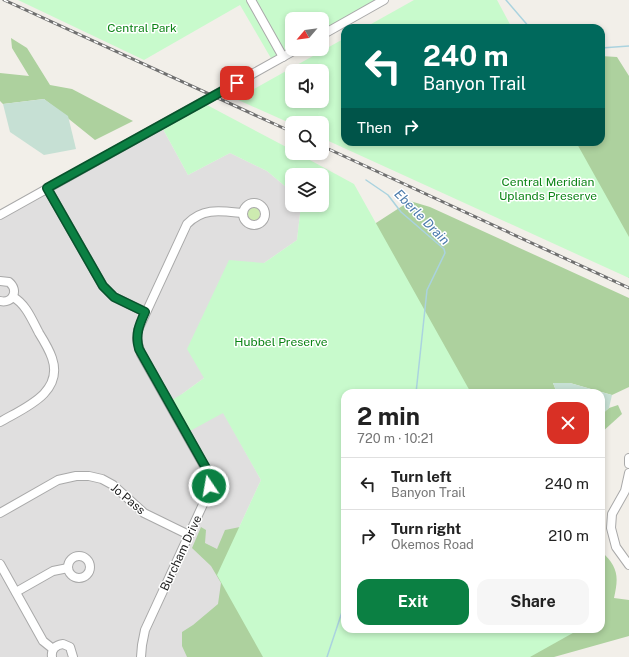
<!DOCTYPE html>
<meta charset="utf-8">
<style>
:root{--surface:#fff;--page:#f6f6f6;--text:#222;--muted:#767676;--line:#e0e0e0;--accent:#0b8043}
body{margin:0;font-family:"Public Sans",sans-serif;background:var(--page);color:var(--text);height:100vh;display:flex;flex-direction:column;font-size:15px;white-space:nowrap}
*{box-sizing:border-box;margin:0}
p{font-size:13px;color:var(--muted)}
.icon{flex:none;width:22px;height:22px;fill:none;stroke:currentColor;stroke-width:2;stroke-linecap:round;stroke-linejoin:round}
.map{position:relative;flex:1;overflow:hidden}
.sheet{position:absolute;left:341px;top:389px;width:264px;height:244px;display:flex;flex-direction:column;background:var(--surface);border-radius:12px;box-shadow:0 2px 6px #0003}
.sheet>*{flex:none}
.top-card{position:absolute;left:341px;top:24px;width:264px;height:122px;border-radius:12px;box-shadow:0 2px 6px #0003;background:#00695c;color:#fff;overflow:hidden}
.needle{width:26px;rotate:241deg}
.tools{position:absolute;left:285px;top:12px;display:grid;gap:8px}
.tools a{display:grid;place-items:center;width:44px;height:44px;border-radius:8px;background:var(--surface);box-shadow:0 2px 6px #0003;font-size:20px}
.pin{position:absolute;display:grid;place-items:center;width:34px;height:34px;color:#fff;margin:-17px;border-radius:8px;box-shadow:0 2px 6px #0006}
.me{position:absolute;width:44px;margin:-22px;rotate:348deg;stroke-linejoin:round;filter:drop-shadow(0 0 3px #0008)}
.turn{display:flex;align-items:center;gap:14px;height:84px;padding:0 16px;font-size:18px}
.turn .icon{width:52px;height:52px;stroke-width:2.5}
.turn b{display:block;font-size:28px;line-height:34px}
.then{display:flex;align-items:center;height:38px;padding:0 16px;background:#0003;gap:8px;font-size:15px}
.round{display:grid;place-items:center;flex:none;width:42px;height:42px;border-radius:12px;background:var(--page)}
.headline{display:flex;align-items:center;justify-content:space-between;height:68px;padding:0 16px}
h1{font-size:24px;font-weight:700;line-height:30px}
.action{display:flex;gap:8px;margin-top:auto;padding:8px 16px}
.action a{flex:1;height:46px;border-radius:12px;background:var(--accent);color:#fff;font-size:16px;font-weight:700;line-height:46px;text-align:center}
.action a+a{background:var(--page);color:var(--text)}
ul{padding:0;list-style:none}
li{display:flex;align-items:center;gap:12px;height:52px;padding:0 16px;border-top:1px solid var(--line)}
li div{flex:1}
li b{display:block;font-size:15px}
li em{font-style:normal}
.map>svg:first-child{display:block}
.residential{fill:#e0dfdf}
.grass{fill:#cdebb0}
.forest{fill:#add19e}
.wetland{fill:#c6e0d4}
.park{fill:#c8facc;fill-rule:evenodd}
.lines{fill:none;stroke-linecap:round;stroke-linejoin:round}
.stream{stroke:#aad3df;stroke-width:1.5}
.minor-casing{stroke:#a9a9a9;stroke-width:10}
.minor{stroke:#fff;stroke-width:8}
.rail-casing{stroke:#707070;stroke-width:3}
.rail{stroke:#fff;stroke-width:1.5;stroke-dasharray:4.5;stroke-linecap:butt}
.route-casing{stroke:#07532c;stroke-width:10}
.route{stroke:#0b8043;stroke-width:7}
.labels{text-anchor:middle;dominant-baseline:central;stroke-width:3;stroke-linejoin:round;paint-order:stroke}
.park-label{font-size:12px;fill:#0c8416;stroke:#fff}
.street-label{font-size:12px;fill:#222;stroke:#fff}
.water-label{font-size:13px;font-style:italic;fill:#4a7aab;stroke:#fff}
</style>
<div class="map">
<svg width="629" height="657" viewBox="0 0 629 657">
<rect width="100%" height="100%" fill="#f2efe9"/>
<path class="residential" d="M163,129L188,175L230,153L267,171L292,192V205H301L297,240L264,263L204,378L182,394L223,412L261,480L217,575L263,657H0V219Z"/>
<circle class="grass" cx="253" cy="214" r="7"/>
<g class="forest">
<path d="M11,38L27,48L50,85L72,89L133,121L95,140L44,99L3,104L0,101V73L29,76L12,48Z"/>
<path d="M601,56L617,57L629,76V278L488,142H601Z"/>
<path d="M410,201L430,207L629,298V387L612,395L570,383H553L557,393H362L311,265Z"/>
<path d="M618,405L622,414L601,433V415L609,408Z"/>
<path d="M201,527L206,530L205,543L217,549L225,530L240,527L345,629H601V551C618,567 619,576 614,598L629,600V636L554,657H187L182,646V632L193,625L218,604L221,583L211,566L192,548Z"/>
</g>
<g class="wetland">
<path d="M44,99L68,116L76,149L44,155L10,132L3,104Z"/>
<path d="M553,383H570L612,395L609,408L601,415V393H557Z"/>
</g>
<g class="park">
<path d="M18,0H379L322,32V19H292V49L272,60L240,5L144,60Z"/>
<path d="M414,0H497L512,28H364Z"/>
<path d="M345,38V142H576L629,237V278L322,138V123L292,124L236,99ZM292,71H322V101H292Z"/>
<path d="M207,105L292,150V153H297L354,184L471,393H345V629H580L530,657H263L217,575L261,480L223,413L190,431L172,400L182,394L204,378L187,349L229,260L264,263L297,240L301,205H322V175H292V192L267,171L230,153L188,175L163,129Z"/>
</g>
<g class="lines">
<g class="stream">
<path d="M506,0L530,28"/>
<path d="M601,48L629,46"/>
<path d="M366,180L388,195L401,212L444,249L445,253L427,290L416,393"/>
<path d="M327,657L345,603"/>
</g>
<g class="minor-casing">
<g id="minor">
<path d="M251,0L283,57"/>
<path d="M322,35L384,0"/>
<path d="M47,188L103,286L114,297L145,312"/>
<circle cx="254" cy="214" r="11"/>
<path d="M0,215L297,49"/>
<path d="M0,281L9,282C19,290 13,304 0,301"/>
<path d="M0,422C24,408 64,393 52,358C49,349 44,341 39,333C32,320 26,304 13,297"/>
<path d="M629,458V464"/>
<path d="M629,473L625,491L612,514L611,528L616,547L629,565"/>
<path d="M0,513L58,480L76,476H89L102,479L113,485L144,513L189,535"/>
<circle cx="79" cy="567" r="11"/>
<path d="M0,564L43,641L53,649"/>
<path d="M16,592L53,571L68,568"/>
<path d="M52,657C51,650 55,645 63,644L70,647L73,657"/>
<path d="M141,657L142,645L145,630L205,500L209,481L203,464L141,354L137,340L138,330L187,224C203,207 222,211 242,213"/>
</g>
</g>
<use href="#minor" class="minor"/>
<g class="rail-casing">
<g id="rail">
<path d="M4,0L292,132"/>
<path d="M322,146L629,288"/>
</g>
</g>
<use href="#rail" class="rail"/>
</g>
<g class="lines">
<g class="route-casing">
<path id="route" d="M209,486L206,468L139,349C135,335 139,325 145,312L114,297L103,286L47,188L237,83"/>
</g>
<use href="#route" class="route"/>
</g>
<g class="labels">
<g class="park-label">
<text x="142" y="28">Central Park</text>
<text x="548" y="182">Central Meridian<tspan x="548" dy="14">Uplands Preserve</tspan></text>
<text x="281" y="342">Hubbel Preserve</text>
</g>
<g class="street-label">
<text transform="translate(128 499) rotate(40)">Jo Pass</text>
<text transform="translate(181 553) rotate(-65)">Burcham Drive</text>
</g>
<g class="water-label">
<text transform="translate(422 217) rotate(45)">Eberle Drain</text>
</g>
</g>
</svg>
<div class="tools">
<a><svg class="needle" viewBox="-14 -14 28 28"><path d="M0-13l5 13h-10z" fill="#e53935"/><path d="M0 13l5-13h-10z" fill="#767676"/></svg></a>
<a><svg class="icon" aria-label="sound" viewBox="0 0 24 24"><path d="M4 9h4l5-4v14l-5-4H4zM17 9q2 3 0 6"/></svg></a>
<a><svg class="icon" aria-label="search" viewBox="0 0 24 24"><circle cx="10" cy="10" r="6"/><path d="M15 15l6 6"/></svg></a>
<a><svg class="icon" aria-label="layers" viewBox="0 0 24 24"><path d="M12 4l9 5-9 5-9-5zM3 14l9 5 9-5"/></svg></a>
</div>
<div class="pin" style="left:237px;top:83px;background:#d93025"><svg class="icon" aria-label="arrive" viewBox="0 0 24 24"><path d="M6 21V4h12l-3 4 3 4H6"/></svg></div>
<svg class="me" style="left:209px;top:486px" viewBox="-20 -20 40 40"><circle r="17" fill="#0b8043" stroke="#fff" stroke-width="3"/><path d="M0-11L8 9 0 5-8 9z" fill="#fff"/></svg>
<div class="top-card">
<div class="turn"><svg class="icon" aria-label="left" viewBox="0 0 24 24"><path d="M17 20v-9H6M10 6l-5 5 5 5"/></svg><div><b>240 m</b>Banyon Trail</div></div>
<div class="then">Then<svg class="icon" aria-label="right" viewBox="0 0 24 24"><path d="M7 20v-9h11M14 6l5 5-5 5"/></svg></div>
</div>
<section class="sheet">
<div class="headline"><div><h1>2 min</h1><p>720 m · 10:21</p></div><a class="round" style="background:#d93025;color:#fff"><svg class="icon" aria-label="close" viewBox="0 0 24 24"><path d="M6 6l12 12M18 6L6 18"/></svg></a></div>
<ul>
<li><svg class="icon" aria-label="left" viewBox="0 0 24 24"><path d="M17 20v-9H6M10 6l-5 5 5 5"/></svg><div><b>Turn left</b><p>Banyon Trail</p></div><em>240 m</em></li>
<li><svg class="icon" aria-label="right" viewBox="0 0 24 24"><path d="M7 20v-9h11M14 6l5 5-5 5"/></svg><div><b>Turn right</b><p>Okemos Road</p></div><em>210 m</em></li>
</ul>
<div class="action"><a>Exit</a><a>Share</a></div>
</section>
</div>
